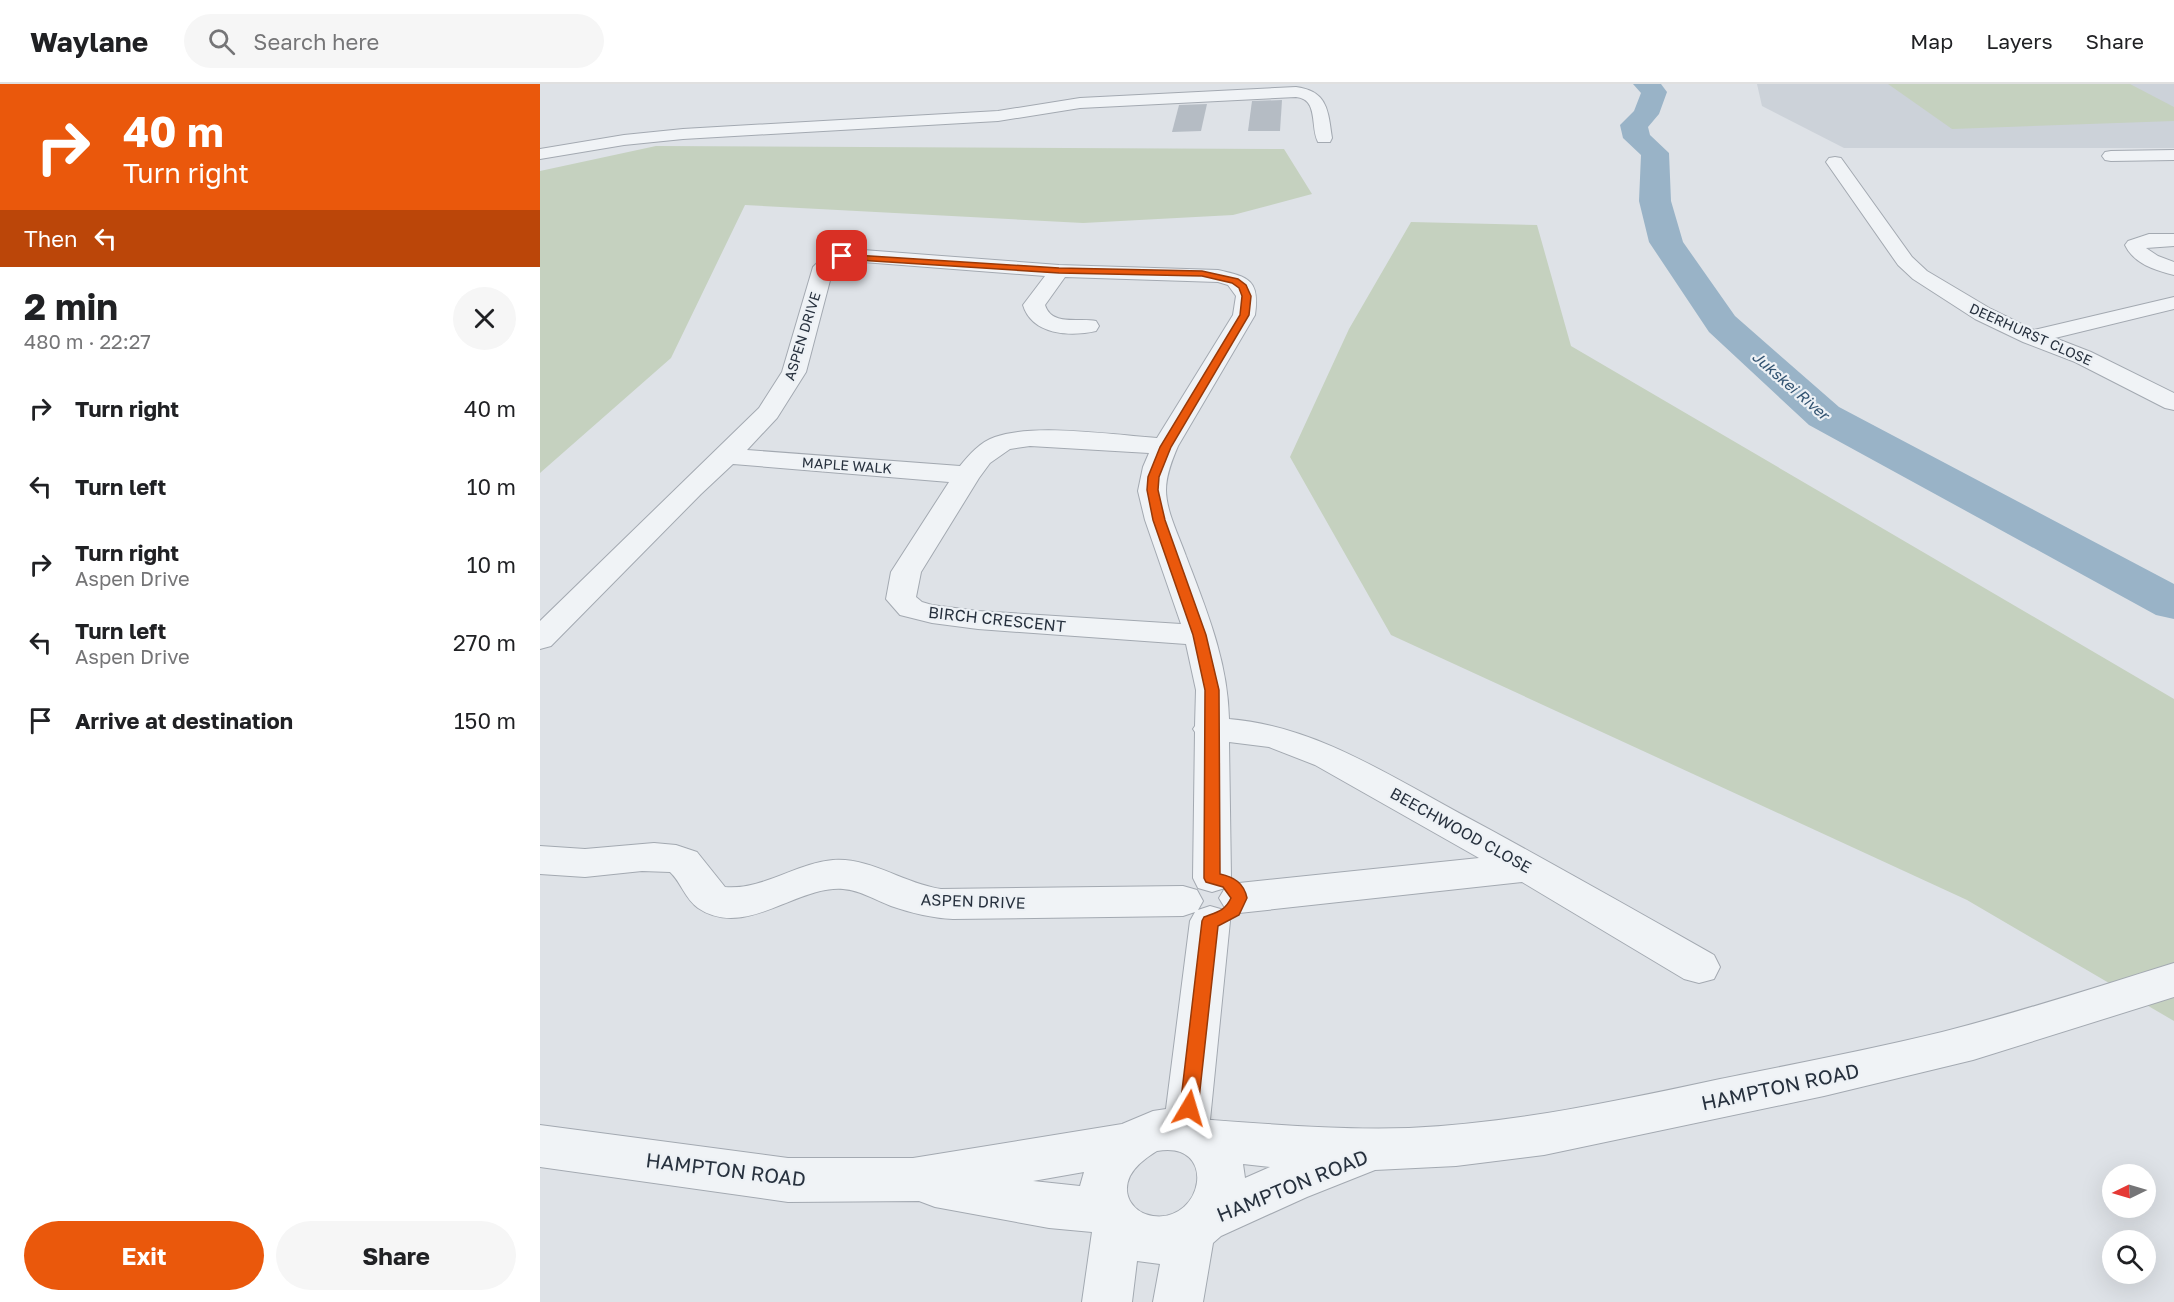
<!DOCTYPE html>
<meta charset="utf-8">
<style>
:root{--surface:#fff;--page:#f6f6f6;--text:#202124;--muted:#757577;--line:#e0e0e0;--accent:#ea580c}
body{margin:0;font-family:"Golos Text",sans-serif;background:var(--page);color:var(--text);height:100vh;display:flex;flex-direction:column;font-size:22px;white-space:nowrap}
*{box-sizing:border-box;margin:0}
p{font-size:20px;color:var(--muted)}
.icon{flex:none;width:33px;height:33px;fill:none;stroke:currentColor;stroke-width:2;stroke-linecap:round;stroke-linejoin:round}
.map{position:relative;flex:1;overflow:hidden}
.side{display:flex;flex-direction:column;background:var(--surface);width:540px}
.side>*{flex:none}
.guide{background:#ea580c;color:#fff;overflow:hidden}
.needle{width:39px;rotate:265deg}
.controls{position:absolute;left:1562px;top:1080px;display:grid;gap:12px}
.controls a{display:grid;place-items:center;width:54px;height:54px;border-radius:50%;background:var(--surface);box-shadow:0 6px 24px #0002;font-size:30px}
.pin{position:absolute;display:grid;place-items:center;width:51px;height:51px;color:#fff;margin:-26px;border-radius:12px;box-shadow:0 3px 9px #0006}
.me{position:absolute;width:66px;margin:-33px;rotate:7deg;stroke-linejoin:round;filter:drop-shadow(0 0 4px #0008)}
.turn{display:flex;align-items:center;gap:21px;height:126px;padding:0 24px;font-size:27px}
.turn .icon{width:78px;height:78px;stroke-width:2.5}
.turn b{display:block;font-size:42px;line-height:51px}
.then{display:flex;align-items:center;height:57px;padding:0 24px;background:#0003;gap:12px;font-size:22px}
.round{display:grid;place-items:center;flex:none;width:63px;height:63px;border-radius:32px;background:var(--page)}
.head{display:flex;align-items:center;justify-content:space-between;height:102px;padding:0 24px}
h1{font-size:36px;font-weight:700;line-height:45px}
.cta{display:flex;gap:12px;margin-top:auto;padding:12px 24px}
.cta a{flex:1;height:69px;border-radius:36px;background:var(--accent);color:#fff;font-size:24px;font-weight:700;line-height:69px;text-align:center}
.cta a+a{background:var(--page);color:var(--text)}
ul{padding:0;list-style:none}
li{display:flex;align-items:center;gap:18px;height:78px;padding:0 24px}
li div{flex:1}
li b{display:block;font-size:22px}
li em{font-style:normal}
header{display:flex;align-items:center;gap:36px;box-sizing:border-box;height:84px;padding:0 30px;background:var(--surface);border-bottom:2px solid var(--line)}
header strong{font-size:28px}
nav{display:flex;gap:33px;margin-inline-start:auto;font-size:21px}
.search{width:420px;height:54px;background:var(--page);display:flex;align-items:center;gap:15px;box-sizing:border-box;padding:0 21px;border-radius:33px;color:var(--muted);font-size:22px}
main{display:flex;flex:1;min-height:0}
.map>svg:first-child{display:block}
.built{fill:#ccd2d9}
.green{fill:#c5d1bf}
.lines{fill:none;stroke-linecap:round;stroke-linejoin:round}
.river{fill:#99b3c7;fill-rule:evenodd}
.building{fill:#b5bcc4}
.minor-casing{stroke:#a3a9b1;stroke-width:2}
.minor{fill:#f0f3f6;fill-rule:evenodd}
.route{fill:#ea580c;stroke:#983908;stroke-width:1.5}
.labels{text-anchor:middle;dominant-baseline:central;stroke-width:4.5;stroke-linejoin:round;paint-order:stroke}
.far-street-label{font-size:14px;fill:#27313e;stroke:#edf1f5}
.far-water-label{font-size:15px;font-style:italic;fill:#325371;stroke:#edf1f5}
.street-label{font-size:16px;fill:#27313e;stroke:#edf1f5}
.near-street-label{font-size:20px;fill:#27313e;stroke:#edf1f5}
</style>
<header>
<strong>Waylane</strong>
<div class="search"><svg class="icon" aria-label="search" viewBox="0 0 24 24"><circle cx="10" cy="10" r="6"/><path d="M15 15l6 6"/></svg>Search here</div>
<nav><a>Map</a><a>Layers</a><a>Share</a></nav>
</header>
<main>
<section class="side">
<div class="guide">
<div class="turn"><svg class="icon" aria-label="right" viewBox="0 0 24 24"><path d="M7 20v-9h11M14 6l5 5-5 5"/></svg><div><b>40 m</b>Turn right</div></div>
<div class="then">Then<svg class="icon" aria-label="left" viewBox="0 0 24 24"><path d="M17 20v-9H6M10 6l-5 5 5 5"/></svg></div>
</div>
<div class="head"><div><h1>2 min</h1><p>480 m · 22:27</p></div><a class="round"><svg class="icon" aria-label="close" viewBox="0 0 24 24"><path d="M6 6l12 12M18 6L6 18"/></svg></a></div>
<ul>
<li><svg class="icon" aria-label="right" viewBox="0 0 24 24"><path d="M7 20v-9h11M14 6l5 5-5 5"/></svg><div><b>Turn right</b></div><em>40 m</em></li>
<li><svg class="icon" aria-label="left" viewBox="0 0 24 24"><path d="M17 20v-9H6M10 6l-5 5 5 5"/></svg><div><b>Turn left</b></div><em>10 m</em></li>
<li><svg class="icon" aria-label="right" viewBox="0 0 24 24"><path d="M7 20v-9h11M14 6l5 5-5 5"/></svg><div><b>Turn right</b><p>Aspen Drive</p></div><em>10 m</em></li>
<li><svg class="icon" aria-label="left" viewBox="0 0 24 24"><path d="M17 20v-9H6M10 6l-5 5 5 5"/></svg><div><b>Turn left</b><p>Aspen Drive</p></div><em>270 m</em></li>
<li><svg class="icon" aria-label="arrive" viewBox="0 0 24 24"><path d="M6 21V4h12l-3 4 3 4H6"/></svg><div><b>Arrive at destination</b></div><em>150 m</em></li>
</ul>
<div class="cta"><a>Exit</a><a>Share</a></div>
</section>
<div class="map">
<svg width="1634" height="1218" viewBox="0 0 1634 1218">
<rect width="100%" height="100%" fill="#dee2e7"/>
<path class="built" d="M1217,0H1634V64H1304L1222,22Z"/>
<g class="green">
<path d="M1348,0H1590L1634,23V37L1412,45Z"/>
<path d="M116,62L744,65L772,110L693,131L543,139L205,121L131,274L0,389V87Z"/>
<path d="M871,138L997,141L1031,262L1634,615V937L1427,816L851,551L750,373L809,245Z"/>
</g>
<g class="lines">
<path class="river" d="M1093,0H1121L1127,8L1119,30L1108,43L1110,51L1129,69L1131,117L1143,158L1195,232L1299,323L1634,500V535L1616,531L1269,341L1169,248L1109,158L1099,117L1101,71L1083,54L1080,41L1094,27L1101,9Z"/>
</g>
<g class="building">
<path d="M742,16L740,47H708L712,17Z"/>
<path d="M667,20L661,47L632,48L639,21Z"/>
</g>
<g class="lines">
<g class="minor-casing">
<g id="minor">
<path d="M756,3C788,7 788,27 792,54L790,58H778C770,43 779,15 756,13L540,24L458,37L143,55L84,61L0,75V65L84,51L143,45L458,27L540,14Z"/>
<path d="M1634,66V76L1571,77L1565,76L1562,72L1565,68L1571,67Z"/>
<path d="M1295,73L1301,74L1372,173L1387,187L1451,225L1494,246L1634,213V225L1515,254L1551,268L1634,309V326L1625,324L1535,278L1483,258L1435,235L1373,195L1358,181L1286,78L1289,74Z"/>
<path d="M1609,150H1634V162L1606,164L1618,172L1634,178V191C1615,186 1594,180 1585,161L1588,157Z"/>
<path d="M310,165L519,181L678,186C709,193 720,196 715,231L638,362C632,376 626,391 626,406C626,427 639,452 646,472C666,525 688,577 689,635C774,642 845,689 919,729C1005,775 1089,823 1174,871L1180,883L1174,895L1159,899L1144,895L982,798L699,829L685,824L679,814L685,804L672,808L658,804L653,794L655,648L653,645L655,642L656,606L646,560L438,545L392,539L360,531L346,515L351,488L409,398L193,380L161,410L11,562L0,565V537L219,324L242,288L273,183L286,170ZM310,177L505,192L483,221C492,251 530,253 556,247L559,242L556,237C539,233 512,243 505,221L525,193L678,198L688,201L696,212L693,231L617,354C573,351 495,339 455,353C440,358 429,371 420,382L207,366L237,334L266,288L293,185L299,179ZM490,362L609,369L603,383L598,407L605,436L641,540L438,527L392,521L382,518L376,513L381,488L439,394L450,379L470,365ZM689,658L729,663L775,681L939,774L699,799L686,803L691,794Z"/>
<path d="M114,759L136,761L157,768L185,803C224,806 256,779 293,776C330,773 365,800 401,805L643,802L657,806L663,817L658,826L670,822L684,826L690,837L670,1036H672C738,1041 803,1046 869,1044C974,1039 1078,1017 1180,995C1254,980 1329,966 1402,948C1480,928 1557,903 1634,879V913L1433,976L1284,1012L1004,1071L916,1082L835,1086L767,1113L681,1152L673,1159L663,1218H613L620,1180L597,1177L592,1218H542L552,1148L509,1144L395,1123L379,1117L248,1118L0,1083V1041L248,1074H373L582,1040L613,1027L626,1025L650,837L655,828L643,832L413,835C392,834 371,829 351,822C335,816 320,806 303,805C257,801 205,856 158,824C145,815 141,798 130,788L102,787L45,793L0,790V762L45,765ZM617,1067C678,1056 664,1139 613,1132C593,1129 581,1111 590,1092C596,1081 607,1073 617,1067ZM703,1080L730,1083L705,1094ZM544,1088L540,1102L493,1097Z"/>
</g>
</g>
<use href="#minor" class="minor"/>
</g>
<path class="route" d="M299,170L519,184L662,187L698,195L706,201L711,212L709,231L631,363L619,393L618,406L625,436L666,551L679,606L680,790C694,793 704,799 707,814L699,831L678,842L658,1024L656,1030L649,1032L642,1030L640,1024L662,837L664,833C677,828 685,827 691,814L683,803L666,798L664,794L665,606L653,551L613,436L607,406L608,393L620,363L700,231L702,212L699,204L692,199L662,192L519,189L302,175L297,172Z"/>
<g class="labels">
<g class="far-street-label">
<text transform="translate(1491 250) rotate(24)">DEERHURST CLOSE</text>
<text transform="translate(262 252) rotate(-73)">ASPEN DRIVE</text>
<text transform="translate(307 381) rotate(4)">MAPLE WALK</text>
</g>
<g class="far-water-label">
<text transform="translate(1251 301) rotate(41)">Jukskei River</text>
</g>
<g class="street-label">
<text transform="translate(457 535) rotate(6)">BIRCH CRESCENT</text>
<text transform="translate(921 746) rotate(29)">BEECHWOOD CLOSE</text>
<text transform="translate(433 817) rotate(2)">ASPEN DRIVE</text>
</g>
<g class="near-street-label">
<text transform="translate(1240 1002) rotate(-12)">HAMPTON ROAD</text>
<text transform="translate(186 1085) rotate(7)">HAMPTON ROAD</text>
<text transform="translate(752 1101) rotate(-22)">HAMPTON ROAD</text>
</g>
</g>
</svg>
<div class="controls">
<a><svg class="needle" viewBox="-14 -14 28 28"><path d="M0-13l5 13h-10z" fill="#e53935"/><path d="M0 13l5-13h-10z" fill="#757577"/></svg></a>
<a><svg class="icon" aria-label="search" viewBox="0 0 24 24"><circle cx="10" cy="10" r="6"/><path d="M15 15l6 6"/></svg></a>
</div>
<div class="pin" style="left:302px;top:172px;background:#d93025"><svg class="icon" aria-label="arrive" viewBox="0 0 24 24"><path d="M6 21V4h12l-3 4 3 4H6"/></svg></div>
<svg class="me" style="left:649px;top:1024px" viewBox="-20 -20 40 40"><path d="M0-17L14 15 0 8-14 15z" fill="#ea580c" stroke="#fff" stroke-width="4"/></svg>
</div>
</main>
